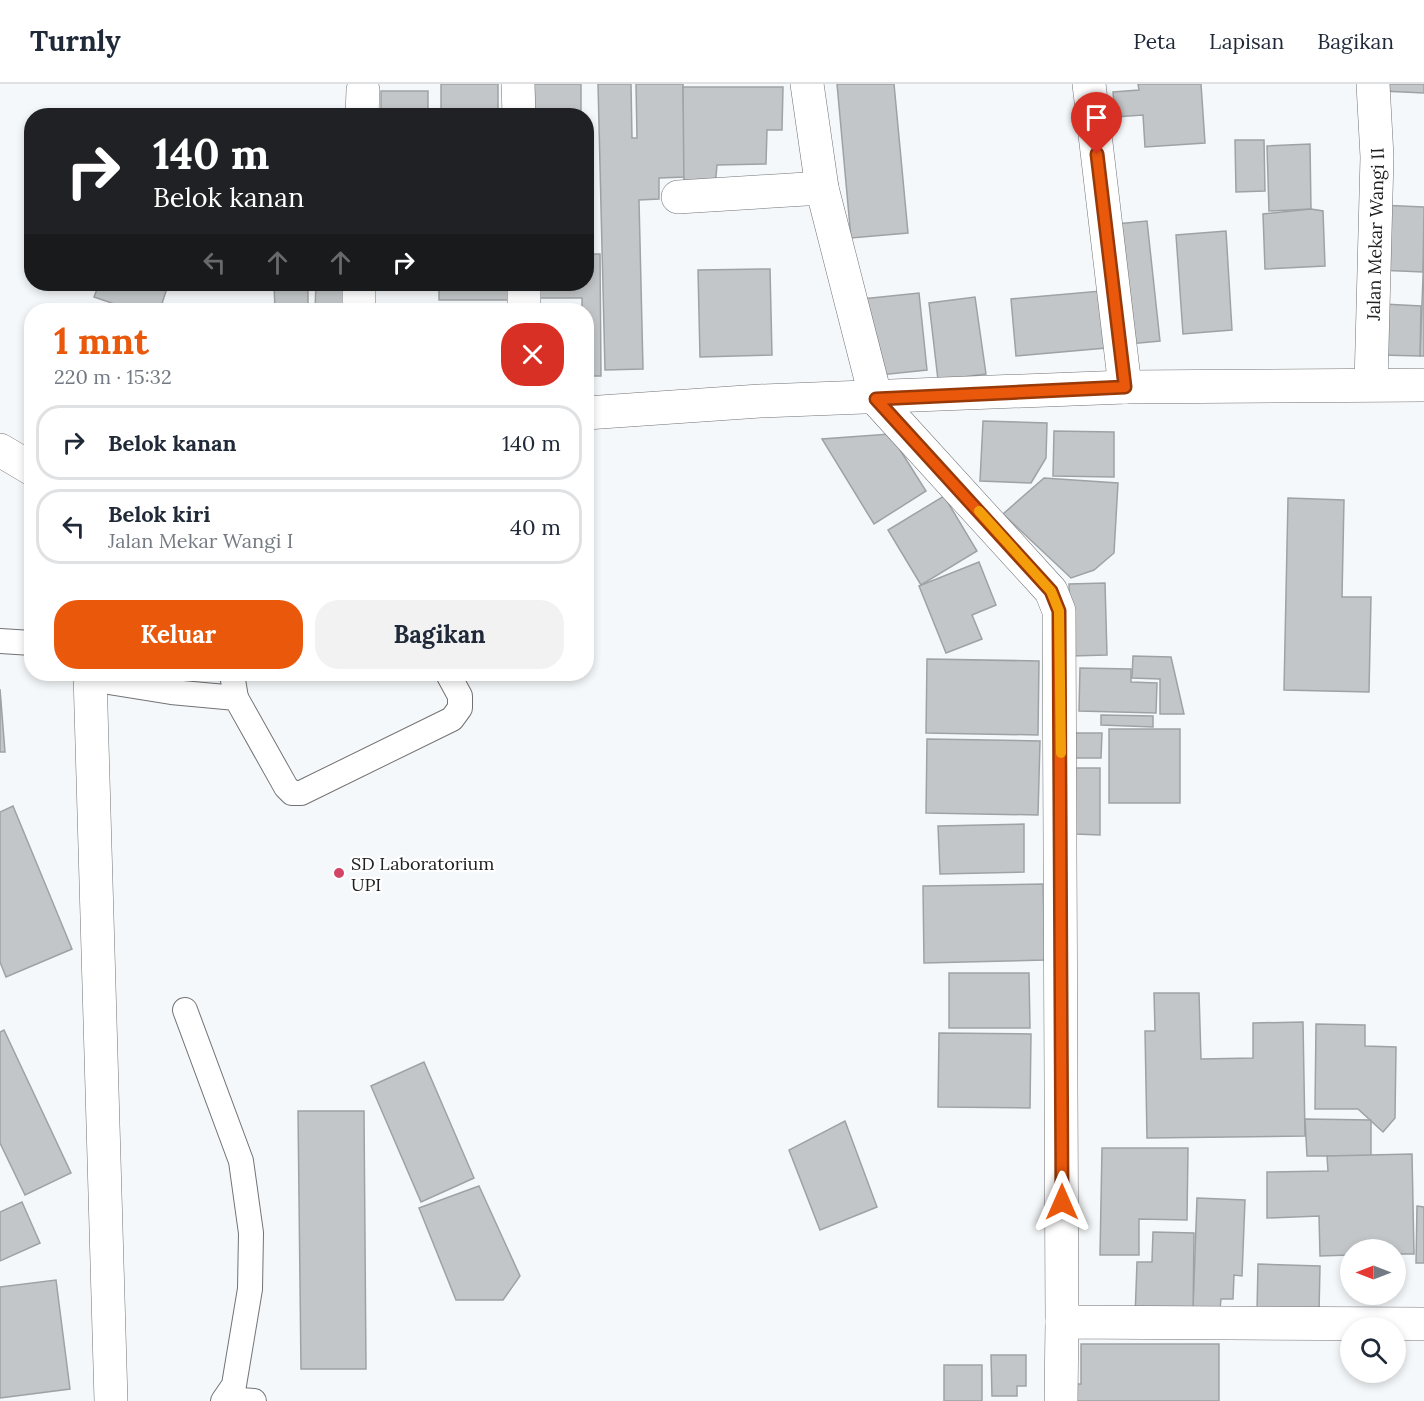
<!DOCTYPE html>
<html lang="id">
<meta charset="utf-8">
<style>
:root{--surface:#fff;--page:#f2f2f3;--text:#1f2937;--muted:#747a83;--line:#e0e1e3;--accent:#ea580c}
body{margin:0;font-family:Lora,serif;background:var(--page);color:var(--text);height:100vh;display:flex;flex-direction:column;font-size:22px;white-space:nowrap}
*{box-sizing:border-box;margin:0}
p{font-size:20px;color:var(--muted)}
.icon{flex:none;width:33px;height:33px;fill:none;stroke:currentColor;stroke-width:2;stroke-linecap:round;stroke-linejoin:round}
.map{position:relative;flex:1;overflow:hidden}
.details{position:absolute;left:24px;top:219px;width:570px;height:378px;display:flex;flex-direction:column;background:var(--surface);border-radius:24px;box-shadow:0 3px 9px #0003}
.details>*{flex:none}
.top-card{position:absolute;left:24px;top:24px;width:570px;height:183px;border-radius:24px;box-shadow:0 3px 9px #0003;background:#202124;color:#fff;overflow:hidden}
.needle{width:39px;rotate:270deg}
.buttons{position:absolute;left:1340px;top:1155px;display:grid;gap:12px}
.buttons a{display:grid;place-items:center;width:66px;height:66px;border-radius:50%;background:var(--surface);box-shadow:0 3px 9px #0003;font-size:30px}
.pin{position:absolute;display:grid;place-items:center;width:51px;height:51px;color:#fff;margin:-62px -26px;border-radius:50% 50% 50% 0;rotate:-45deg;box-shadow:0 0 6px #0007}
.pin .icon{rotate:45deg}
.me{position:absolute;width:66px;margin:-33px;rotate:0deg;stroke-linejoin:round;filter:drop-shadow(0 0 4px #0008)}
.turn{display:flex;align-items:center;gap:21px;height:126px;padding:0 30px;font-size:27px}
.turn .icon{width:78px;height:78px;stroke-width:2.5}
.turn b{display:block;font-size:42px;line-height:51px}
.lanes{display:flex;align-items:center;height:57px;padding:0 30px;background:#0003;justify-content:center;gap:30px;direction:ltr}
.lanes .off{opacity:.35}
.round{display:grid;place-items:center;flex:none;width:63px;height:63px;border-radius:24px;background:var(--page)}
.overview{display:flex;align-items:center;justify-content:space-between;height:102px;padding:0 30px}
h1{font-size:36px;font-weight:800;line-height:45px;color:var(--accent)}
.cta{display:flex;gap:12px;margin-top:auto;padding:12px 30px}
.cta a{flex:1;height:69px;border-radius:24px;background:var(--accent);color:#fff;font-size:24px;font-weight:800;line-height:69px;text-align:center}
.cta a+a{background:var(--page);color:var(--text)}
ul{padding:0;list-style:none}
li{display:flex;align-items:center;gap:18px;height:75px;margin:0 12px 9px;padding:0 18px;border:3px solid var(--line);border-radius:24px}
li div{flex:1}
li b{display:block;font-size:22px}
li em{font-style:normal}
header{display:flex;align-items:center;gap:36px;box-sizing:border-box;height:84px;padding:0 30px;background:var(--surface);border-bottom:2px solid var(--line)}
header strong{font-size:28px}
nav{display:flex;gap:33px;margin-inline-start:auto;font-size:21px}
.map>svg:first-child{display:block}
.building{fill:#c3c6c8;stroke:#9fa2a4;stroke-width:1.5}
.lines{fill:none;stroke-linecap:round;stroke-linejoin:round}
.service-casing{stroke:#717375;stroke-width:26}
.minor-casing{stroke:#717375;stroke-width:34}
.tertiary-casing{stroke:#717375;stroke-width:34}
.service{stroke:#fff;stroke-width:24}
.minor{stroke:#fff;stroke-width:33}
.tertiary{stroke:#fff;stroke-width:33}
.route-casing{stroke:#983908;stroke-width:15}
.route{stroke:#ea580c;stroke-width:10}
.slow{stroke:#f59e0b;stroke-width:10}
.poi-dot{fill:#d34466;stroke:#fff;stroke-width:2}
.labels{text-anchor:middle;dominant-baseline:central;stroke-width:4.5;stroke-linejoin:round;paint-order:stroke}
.street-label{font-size:18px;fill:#202122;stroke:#fff}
.poi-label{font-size:18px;fill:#202122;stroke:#fff;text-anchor:start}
</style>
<header>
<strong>Turnly</strong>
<nav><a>Peta</a><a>Lapisan</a><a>Bagikan</a></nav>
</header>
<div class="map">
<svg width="1424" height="1317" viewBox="0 0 1424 1317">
<rect width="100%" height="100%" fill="#f5f8fa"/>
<g class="building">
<rect x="441" y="0" width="57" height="32"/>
<path d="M528,0H581V32H529Z"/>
<path d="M598,0H631L632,54H637L636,0H683L685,93L659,94V115L639,116L643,285L605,286Z"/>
<path d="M837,0H894L908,149L851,154Z"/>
<path d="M1138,0H1201L1205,59L1145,63L1143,31L1115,33L1113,8L1139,6Z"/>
<path d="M1382,0H1424V9L1382,7Z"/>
<path d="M683,3H783L782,46H767L766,80L717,81L715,103L684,106Z"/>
<rect x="381" y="7" width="47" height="25"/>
<path d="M1235,56H1264L1265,107L1236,108Z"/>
<path d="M1310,60L1311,125L1269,127L1267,62Z"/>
<path d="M1379,121L1424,123L1423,188L1377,186Z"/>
<path d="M1311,125L1323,127L1325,182L1265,185L1263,130Z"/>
<path d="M1147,137L1160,257L1129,260L1116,140Z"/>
<path d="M1226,147L1232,246L1183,250L1176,151Z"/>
<path d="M1424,166V272H1420Z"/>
<path d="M586,170H600L601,292H586V226H582V214H538V200H586Z"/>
<path d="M770,185L772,271L700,273L698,186Z"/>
<path d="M99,200H154L167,204L160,226H132L94,213Z"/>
<path d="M274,200H308V226H275Z"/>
<path d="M316,200H349L348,226H315Z"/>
<rect x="439" y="200" width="75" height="16"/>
<path d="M1101,207L1106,264L1016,272L1011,215Z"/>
<path d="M919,209L927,286L870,292L862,215Z"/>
<path d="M975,213L986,290L938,296L929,219Z"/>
<path d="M1383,220L1421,222L1420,272L1381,271Z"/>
<path d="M442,222L512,224L511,226H442Z"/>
<path d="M983,337L1047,339L1046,374L1031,399L980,397Z"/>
<path d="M1054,347L1114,348V393L1053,392Z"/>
<path d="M890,350L926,407L874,440L822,355Z"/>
<path d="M1044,394L1118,399L1114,469L1094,486L1071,494L1003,430Z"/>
<path d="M944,412L977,467L921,501L888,446Z"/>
<path d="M1288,414L1344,416L1342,513H1371L1369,608L1284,606Z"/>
<path d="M979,478L996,521L972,531L982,555L946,569L919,502Z"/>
<path d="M1105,499L1107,571L1071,572L1069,500Z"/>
<path d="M1133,572L1171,573L1184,630H1160V595L1132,594Z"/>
<path d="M927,575L1039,577L1038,651L926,649Z"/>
<path d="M1080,584L1131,585V598L1157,599L1156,629L1079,627Z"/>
<path d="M0,605L5,668H0Z"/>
<path d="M1101,631L1153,632V643L1101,641Z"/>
<rect x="1109" y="645" width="71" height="74"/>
<path d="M1075,649H1102L1101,674H1075Z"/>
<path d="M927,655L1040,657L1038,731L926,729Z"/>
<path d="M1071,684H1100V751L1075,750Z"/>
<path d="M13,722L72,865L6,893L0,878V728Z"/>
<path d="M1024,740V788L940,790L938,742Z"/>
<path d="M1043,800L1045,876L924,879L923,802Z"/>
<path d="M949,889H1029L1030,944H949Z"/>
<path d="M1154,909H1199L1201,975L1253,974V939L1303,938L1305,1052L1147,1054L1145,947H1155Z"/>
<path d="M1316,940L1365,941V962L1396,963L1395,1034L1383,1048L1358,1025H1315Z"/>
<path d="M4,946L71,1089L25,1111L0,1059V948Z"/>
<path d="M939,949L1031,950L1030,1024L938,1023Z"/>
<path d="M424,978L474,1094L421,1118L371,1002Z"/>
<path d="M298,1027H364L366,1285H301Z"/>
<path d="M1305,1035L1371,1036V1072H1307Z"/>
<path d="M845,1037L877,1123L820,1146L789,1066Z"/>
<path d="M1102,1064H1188L1187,1136L1139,1135V1171H1100Z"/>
<path d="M1412,1070L1414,1170H1395V1166H1350V1171L1320,1172L1319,1132L1267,1134V1088L1328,1087L1327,1072Z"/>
<path d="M479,1102L520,1192L503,1216H456L419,1124Z"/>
<path d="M1197,1114L1245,1116L1242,1192L1234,1191L1233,1215H1221L1220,1225L1193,1224Z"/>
<path d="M22,1118L40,1159L0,1177V1128Z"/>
<path d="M1417,1122L1424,1123V1179H1416Z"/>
<path d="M1153,1148L1194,1149L1193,1234H1135L1137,1178H1152Z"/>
<path d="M1258,1180L1320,1182L1319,1229L1257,1227Z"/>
<path d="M56,1196L70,1305L0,1314V1203Z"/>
<path d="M1081,1260H1219V1317H1066V1300H1081Z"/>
<path d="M991,1271H1026V1302H1017V1312H992Z"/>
<rect x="944" y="1281" width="38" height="36"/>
</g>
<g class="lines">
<g class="service-casing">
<g id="service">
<path d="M0,557L32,559"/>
<path d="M232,590L236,614"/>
<path d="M90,595L171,608L236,614L286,703L292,709H301L452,635L460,624V612L448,590"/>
<path d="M185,926L241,1077L251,1149L250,1205L234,1301L223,1317"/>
<path d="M227,1315L254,1317"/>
</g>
</g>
<g class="minor-casing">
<g id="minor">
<path d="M518,0L519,32"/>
<path d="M807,0L822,104L876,315L1051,507L1059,527L1062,1238"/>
<path d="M1089,0L1125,303"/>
<path d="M362,32L363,6"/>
<path d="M678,113L822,104"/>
<path d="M524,200V226"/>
<path d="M359,226V200"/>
<path id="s1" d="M1371,300L1377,73L1373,0"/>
<path d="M90,590L111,1317"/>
<path d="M1061,1317L1062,1238L1424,1240"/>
</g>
</g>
<g class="tertiary-casing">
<g id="tertiary">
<path d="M586,329L760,317L1125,303L1424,301"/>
<path d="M0,366L32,385"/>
</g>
</g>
<use href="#service" class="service"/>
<use href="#minor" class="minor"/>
<use href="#tertiary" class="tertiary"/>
</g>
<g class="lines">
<g class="route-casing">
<path id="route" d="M1062,1118L1059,527L1051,507L876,315L1125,303L1097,70"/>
</g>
<use href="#route" class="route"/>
<path class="slow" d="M979,427L1051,507L1059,527L1061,669"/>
</g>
<circle class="poi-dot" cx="339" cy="789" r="6"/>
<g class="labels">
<g class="street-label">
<text stroke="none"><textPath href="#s1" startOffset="150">Jalan Mekar Wangi II</textPath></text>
</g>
<g class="poi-label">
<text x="351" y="779">SD Laboratorium<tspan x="351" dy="21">UPI</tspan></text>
</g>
</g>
</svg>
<div class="buttons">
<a><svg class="needle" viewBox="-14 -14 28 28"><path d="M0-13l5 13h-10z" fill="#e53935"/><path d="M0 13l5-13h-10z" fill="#747a83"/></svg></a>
<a><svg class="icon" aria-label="search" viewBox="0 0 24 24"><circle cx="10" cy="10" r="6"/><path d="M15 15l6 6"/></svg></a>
</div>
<div class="pin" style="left:1097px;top:70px;background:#d93025"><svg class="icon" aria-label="arrive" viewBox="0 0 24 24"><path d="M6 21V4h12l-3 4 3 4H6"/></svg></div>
<svg class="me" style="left:1062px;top:1118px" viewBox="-20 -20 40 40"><path d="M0-17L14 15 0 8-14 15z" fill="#ea580c" stroke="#fff" stroke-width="4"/></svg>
<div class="top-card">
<div class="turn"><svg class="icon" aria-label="right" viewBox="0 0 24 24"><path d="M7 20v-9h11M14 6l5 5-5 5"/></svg><div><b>140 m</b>Belok kanan</div></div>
<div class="lanes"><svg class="icon off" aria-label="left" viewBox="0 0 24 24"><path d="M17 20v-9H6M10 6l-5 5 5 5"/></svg><svg class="icon off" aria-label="ahead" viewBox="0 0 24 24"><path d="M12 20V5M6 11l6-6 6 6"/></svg><svg class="icon off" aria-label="ahead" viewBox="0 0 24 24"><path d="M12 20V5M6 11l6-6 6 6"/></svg><svg class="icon" aria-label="right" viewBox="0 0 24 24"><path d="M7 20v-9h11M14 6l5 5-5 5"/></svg></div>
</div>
<section class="details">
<div class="overview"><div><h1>1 mnt</h1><p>220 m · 15:32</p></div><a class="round" style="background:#d93025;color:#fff"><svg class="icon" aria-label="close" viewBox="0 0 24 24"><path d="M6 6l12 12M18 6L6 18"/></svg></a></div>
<ul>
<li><svg class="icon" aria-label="right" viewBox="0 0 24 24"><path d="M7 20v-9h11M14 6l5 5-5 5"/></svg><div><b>Belok kanan</b></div><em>140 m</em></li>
<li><svg class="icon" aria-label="left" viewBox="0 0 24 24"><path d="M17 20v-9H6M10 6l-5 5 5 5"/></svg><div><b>Belok kiri</b><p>Jalan Mekar Wangi I</p></div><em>40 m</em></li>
</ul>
<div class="cta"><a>Keluar</a><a>Bagikan</a></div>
</section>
</div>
